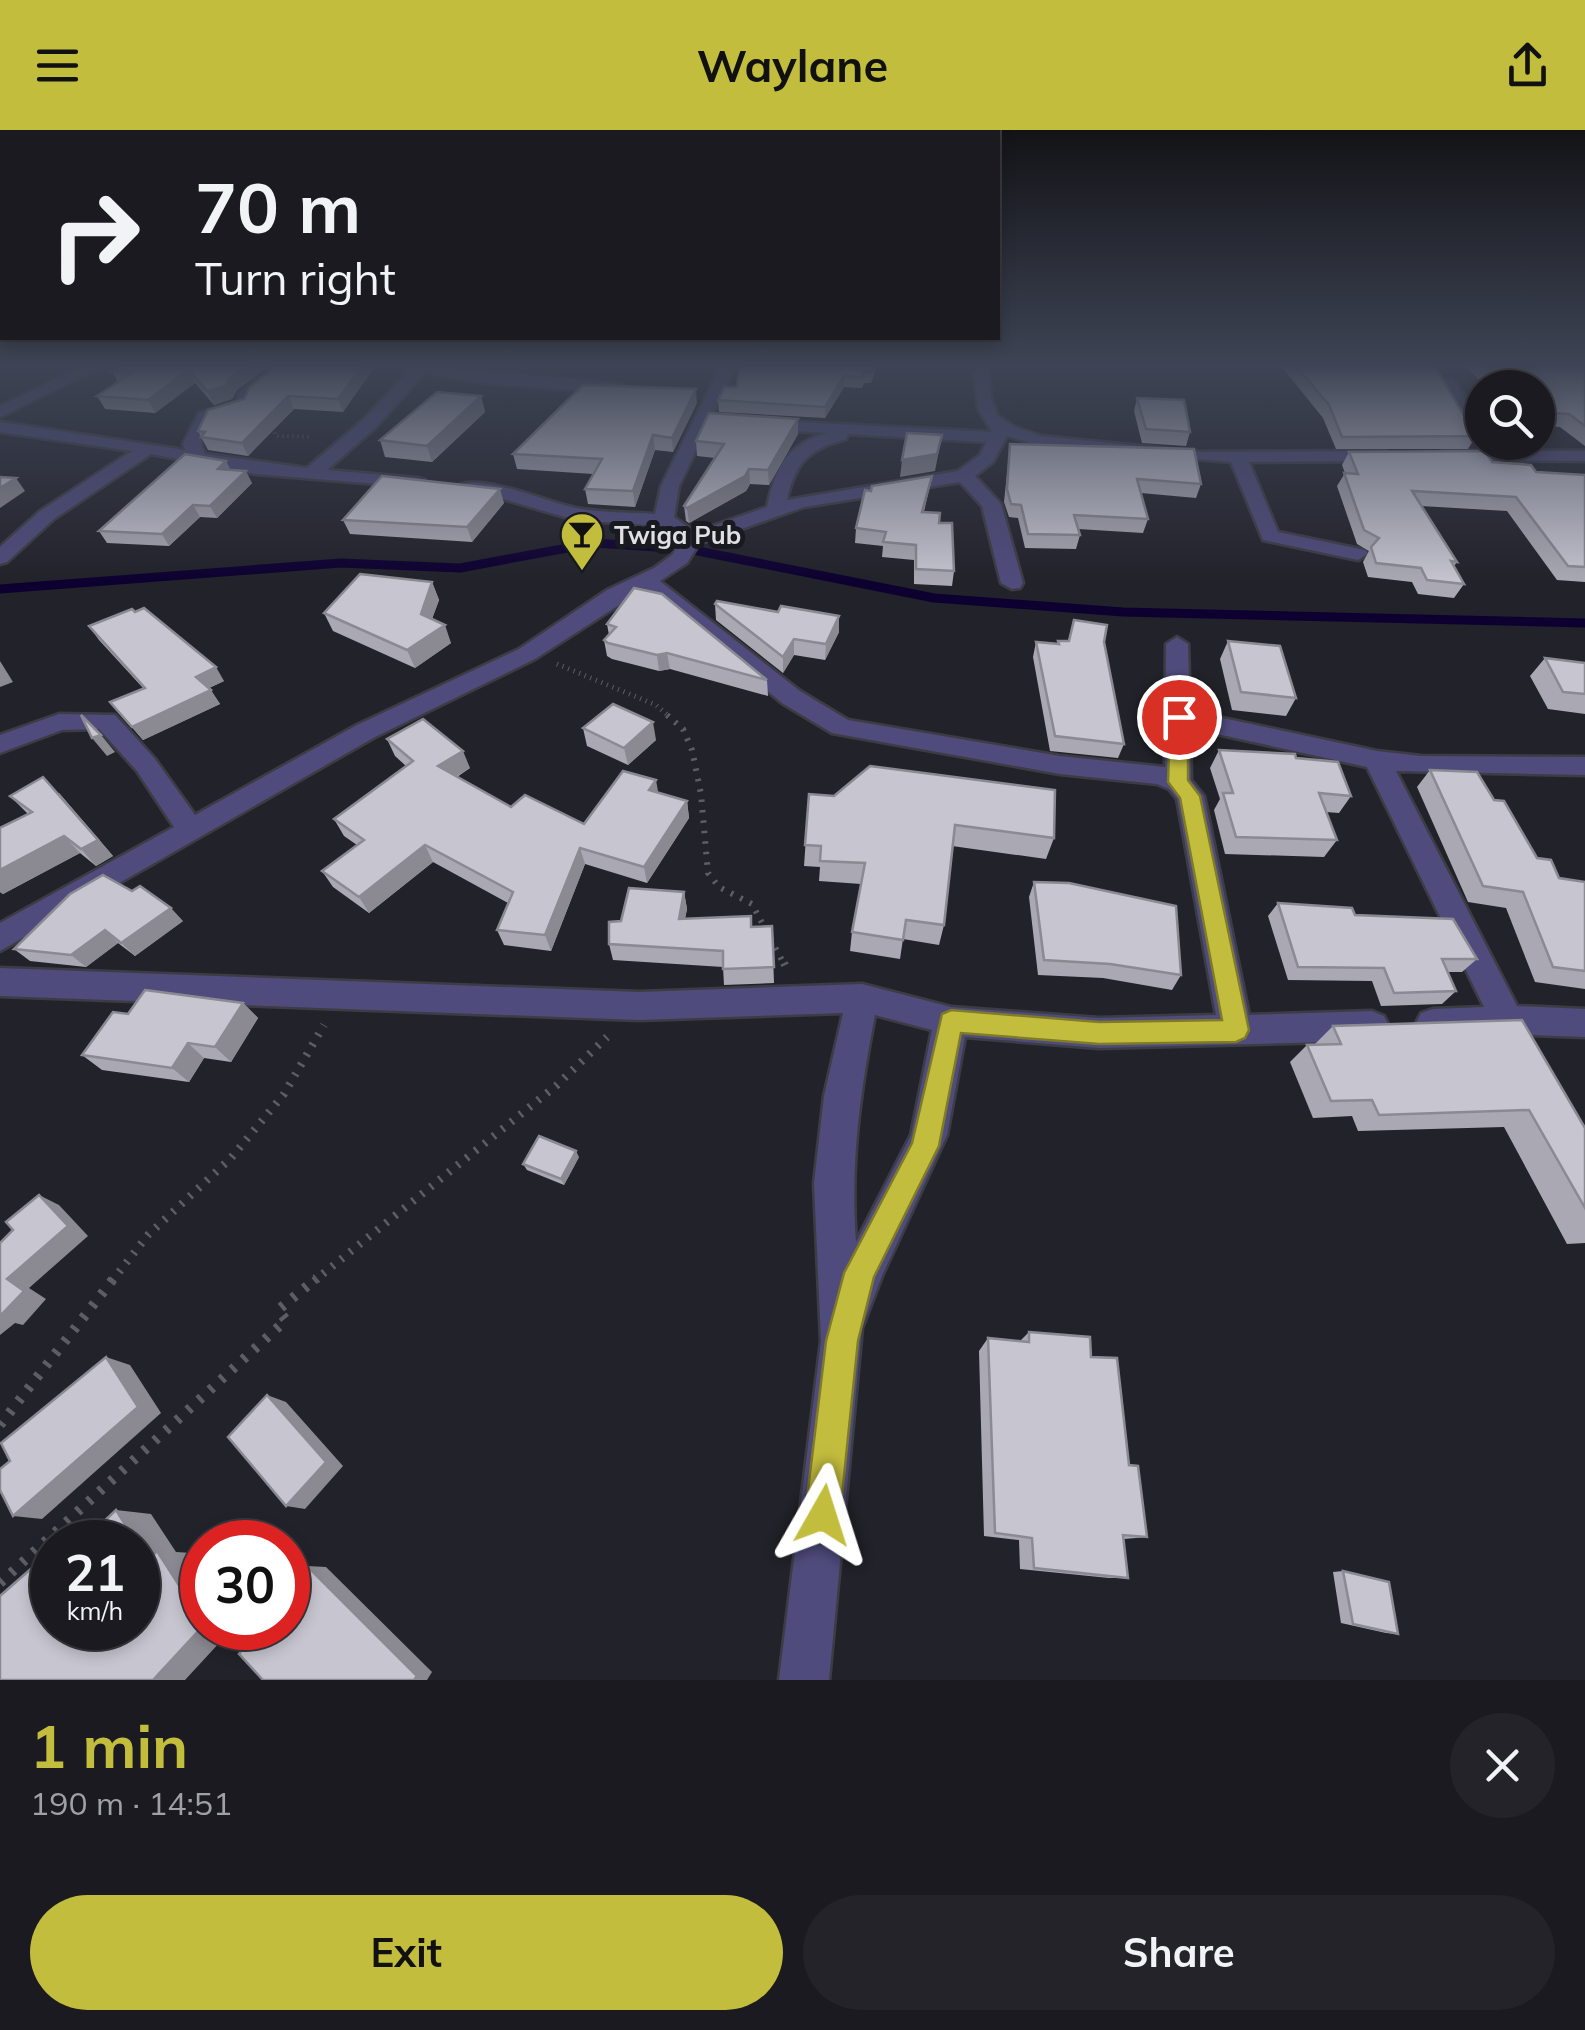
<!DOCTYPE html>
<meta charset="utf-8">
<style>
:root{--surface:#1a1a20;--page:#232329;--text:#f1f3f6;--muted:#9fa1a5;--line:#38383e;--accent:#c3bd3e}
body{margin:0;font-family:Mulish,sans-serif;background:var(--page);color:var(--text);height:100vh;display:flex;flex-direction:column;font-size:38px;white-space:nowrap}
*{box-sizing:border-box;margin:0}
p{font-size:32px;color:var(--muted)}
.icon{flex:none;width:55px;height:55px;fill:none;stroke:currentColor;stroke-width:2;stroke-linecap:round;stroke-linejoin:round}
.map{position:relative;height:1550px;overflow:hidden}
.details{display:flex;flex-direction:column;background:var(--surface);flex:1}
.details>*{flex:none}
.guide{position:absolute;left:0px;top:0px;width:1000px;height:210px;box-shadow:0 5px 15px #0003,0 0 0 2px var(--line);background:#1a1a20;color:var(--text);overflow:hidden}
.fabs{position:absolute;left:1465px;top:240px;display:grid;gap:20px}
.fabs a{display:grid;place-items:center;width:90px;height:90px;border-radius:50%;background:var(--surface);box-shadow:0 5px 15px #0003,0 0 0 2px var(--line);font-size:50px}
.speed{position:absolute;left:30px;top:1390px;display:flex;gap:20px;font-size:50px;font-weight:700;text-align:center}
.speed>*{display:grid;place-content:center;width:130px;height:130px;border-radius:50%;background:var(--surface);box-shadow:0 5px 15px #0003,0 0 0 2px var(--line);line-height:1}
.speed small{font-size:25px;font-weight:400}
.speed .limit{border:15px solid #d22;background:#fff;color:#111}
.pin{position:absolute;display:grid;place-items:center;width:85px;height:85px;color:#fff;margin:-42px;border:5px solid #fff;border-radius:50%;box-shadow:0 2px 10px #0007}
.me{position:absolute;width:110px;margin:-55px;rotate:6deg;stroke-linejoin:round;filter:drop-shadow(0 0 8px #0008)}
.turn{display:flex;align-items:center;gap:35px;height:210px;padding:0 30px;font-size:45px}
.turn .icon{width:130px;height:130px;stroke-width:2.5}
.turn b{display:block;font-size:70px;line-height:85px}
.round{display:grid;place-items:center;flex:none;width:105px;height:105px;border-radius:52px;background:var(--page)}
.overview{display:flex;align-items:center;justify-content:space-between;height:170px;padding:0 30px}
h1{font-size:60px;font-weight:700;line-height:75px;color:var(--accent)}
.action{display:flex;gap:20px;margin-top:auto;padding:20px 30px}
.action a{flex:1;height:115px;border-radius:60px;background:var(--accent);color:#111;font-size:40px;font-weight:700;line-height:115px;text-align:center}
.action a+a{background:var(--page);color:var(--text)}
header{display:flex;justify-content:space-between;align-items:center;height:130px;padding:0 30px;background:var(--accent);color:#111;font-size:45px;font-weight:700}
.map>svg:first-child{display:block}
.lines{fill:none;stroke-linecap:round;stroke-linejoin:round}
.stream{stroke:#0d0030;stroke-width:9}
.minor-casing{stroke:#3c3c44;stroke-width:5}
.path-far4{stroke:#5d5d64;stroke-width:4;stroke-dasharray:1 4;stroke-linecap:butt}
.path-far3{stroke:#5d5d64;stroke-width:5;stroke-dasharray:1 5;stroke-linecap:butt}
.path-far2{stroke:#5d5d64;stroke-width:6;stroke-dasharray:2.5 8;stroke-linecap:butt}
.path-far1{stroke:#5d5d64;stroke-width:8;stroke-dasharray:2.5 9;stroke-linecap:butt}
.path{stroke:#5d5d64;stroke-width:10;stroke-dasharray:4 11;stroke-linecap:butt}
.minor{fill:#4f4b7c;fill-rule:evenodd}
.wall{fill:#aaa9b3}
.shaded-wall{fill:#8b8a92}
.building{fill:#c6c5d0;stroke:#8b8a92;stroke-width:2.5}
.route{fill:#c3bd3e;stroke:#7f7b28;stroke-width:2.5}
.labels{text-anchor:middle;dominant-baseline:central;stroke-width:10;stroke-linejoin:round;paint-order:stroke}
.far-poi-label{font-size:25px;font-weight:bold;fill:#dfdfe4;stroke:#191920;text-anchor:start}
</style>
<header><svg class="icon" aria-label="menu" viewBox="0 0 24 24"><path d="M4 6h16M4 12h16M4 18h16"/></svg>Waylane<svg class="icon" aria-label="share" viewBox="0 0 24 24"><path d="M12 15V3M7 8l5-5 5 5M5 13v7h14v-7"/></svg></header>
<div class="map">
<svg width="1585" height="1550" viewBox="0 0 1585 1550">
<rect width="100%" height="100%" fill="#22222a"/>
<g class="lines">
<path class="stream" d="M0,459L341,433L460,438L594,413L688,419L934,468L1123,482L1585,493"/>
<g class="minor-casing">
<g id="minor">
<path d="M84,236H103L0,287V276Z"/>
<path d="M275,236H292L253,268L249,279L212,290L201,314L205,324L307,338L363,290L409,241L399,236H435L621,254L629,259L621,264L493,254L425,243L375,298L327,340L418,348L425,350V358L256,344L151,324L54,389L7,432L0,434V417L40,381L132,321L0,302V292L185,320L183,314L199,283L235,272L239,263Z"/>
<path d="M721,236H736L679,356L674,387L695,402L767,377C775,338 787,314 827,303L761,299L752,294L755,290L992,302L978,279L973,236H988L991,268L998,286L1015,297L1041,306L1200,322L1385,321L1394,326L1385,331L1249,332L1278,402L1365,420L1368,424L1358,430L1263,410L1231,332L1041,316L1007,306L993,332L975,346L1001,374L1023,453L1020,458L1012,459L1001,453L982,376L960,352L804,377L699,414L687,433L660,451L800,561L848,590L1060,626L1165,637L1166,514L1177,507L1188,514L1190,581L1377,621L1421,626L1585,627V645L1396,641L1517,876L1585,879V907L1507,904L1433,907L1421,903L1416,893L1421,883L1433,879L1484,877L1367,637L1190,598L1191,650L1204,666L1249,885L1372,881L1384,886L1389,896L1384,906L1372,911L1099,918L965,907L947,1005L882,1146L862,1198L829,1550H779L821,1211L814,1053L824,966L843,883L639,890L0,866V838L639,862L862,854L951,877L1099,888L1216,885L1177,669L1169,659L1157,654L1060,644L832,603L782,573L644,459L535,529L375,607L0,821V793L174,697L137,641L99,599L62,600L0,623V605L59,584L115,585L155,629L195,685L357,595L519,519L607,460L654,438L672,425L681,410L660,396L575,390L496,367L456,362L454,358C476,340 548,373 576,378C601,383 629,382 655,384L661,356ZM848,304L986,312L980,325L958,341L787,370C795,332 809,319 846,309ZM875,885L932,900L911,1005L856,1112C850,1034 860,962 875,885Z"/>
<path d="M1441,249H1453L1482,293V310L1473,305L1439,252Z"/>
<path d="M1446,321H1585V331L1440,330V322Z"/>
</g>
</g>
<path class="path-far4" d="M273,298L276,306L312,307"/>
<path class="path-far3" d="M557,534L656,575L670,587"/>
<path class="path-far2" d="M667,585L683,599L692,620L701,664L708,743L719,757L752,774L785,836"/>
<g class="path-far1">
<path d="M784,833L786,837"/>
<path d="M112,1151L148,1105L231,1028L284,964L324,895"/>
<path d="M314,1151L557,955L607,907"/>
</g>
<g class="path">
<path d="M0,1295L114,1148"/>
<path d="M0,1453L286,1190L278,1180L317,1148"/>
</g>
<use href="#minor" class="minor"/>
</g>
<g class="wall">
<path d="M269,236L237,260L232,269L214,275L195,253L155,283L105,279L97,266L118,252L112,242Z"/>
<path d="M276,236H375L343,282L294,279L248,326L208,320L198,301L244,269Z"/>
<path d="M739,236H877L871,253H864L862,258L844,257L825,288L719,282L718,270L737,257Z"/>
<path d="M1281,236H1435L1476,306L1468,319H1336L1323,288Z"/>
<path d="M1466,236H1585V316L1560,297L1538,296V258H1486Z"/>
<path d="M481,266L485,282L432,332L385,327L380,310Z"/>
<path d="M1137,268L1190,302L1186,316L1142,313L1134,281Z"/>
<path d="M697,273L673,322L655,320L635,377L588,374L585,359L593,344L517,339L513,324Z"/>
<path d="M798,289V304L769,355L750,354L746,361L689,393L686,391L684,376L715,328L697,326L696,311Z"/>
<path d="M1010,314L1201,354L1196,368L1141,363L1148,389L1143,403L1078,399L1080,405L1076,419L1025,418L1018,388L1009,387L1004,372Z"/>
<path d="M1349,322L1492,332L1536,342L1585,345V452L1557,450L1507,381L1421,376L1457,432L1454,436L1464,454L1454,468L1418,464L1412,452L1368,447L1363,432L1369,421L1357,414L1337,356L1345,343L1342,335Z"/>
<path d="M226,331L230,340L252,353L217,388L200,387L169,416L107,413L99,401Z"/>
<path d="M932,346L924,382L939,393L954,441L952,456L914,454V430L882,427L883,416L855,413L856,398L871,361Z"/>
<path d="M504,373L472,412L350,404L343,390Z"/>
<path d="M432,452L439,470L432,489L451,513L415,538L333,501L324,483Z"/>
<path d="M715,474L839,502L825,530L794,525L783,543L716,490Z"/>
<path d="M1074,490L1104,512L1124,614L1118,628L1050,621L1033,527L1036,512L1057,514L1058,511H1068Z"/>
<path d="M607,494L767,550L768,566L670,539L659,541L612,529L607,526L604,510L609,505Z"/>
<path d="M89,496L224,551L209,558L220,574L143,610L110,572L143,558L99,510Z"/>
<path d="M1228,511L1296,568L1286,586L1232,580L1220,529Z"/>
<path d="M1545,528L1585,533V584L1548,579L1530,546Z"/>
<path d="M583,598L656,610L628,635L587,616Z"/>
<path d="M387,609L470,638L457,647L511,677L584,694L659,663L687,671L689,688L647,753L585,734L551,821L504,815L497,800L508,773L433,732L369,783L333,757L322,741L357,715L344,706L334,689L406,636L395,626Z"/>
<path d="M1219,620L1296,628L1351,666L1339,683L1326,682L1337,710L1324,727L1225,724L1214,680L1220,669L1210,638Z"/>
<path d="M1430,640L1494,670L1537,728L1559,748L1585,752V859L1535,852L1506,778L1468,772L1417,657Z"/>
<path d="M59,663L113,726L96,736L80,723L3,764L0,762V698L28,684L10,666Z"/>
<path d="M809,664L1054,708L1046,729L952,716L944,795L939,815L903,809L900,829L850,821L852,802L861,754L819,751L820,737L804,736Z"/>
<path d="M1034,752L1181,845L1172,860L1103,848L1038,845L1029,767Z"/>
<path d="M684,762L687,779L685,789L752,797L772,796L774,853L724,855L723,837L613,830L609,814L621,791Z"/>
<path d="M1278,773L1355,785L1477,829L1462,842H1448L1456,861L1442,874L1381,876L1372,851L1288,850L1268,786Z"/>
<path d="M183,791L135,826L118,813L86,837L30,831L14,819Z"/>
<path d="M243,873L258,888L231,932L204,928L189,952L102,940L82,925L128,884Z"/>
<path d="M1333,896L1585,998V1113L1567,1114L1504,997L1358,1001L1352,986L1313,988L1290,932L1307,915L1315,914Z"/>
<path d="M579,1027L564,1055L527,1040L523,1034Z"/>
<path d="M1029,1202L1091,1227L1129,1335L1147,1407L1124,1409L1128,1448H1109L1020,1439L1019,1410L984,1406L979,1221L988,1208L1020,1211Z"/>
<path d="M1343,1441L1398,1504L1386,1503L1341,1493L1333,1442Z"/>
</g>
<g class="shaded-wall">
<path d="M246,236H269L237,260L232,269L214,275L207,261Z"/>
<path d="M362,236H375L343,282L338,269Z"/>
<path d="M189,240L195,253L155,283L148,270Z"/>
<path d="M844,246V257L825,288V277Z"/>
<path d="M696,259L697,273L673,322L672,308Z"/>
<path d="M288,266L294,279L248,326L242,313Z"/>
<path d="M481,266L485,282L432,332L427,316Z"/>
<path d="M798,289V304L769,355L768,340Z"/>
<path d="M653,305L655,320L635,377L633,361Z"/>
<path d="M942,305L935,341L900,347L902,330Z"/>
<path d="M226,331L232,343L218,339Z"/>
<path d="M749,339L750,354L746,361L689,393L687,378Z"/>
<path d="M246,341L252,353L217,388L210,376Z"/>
<path d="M16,348L25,361L0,378V358Z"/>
<path d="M500,359L504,373L472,412L467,397Z"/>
<path d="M193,375L200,387L169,416L162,404Z"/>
<path d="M432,452L439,470L427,502L421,484Z"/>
<path d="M839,486V502L825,530L826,514Z"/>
<path d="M445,495L451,513L415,538L407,520Z"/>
<path d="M794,509V525L783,543V527Z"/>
<path d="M667,523L670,539L659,541L657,525Z"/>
<path d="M0,531L13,552L0,557Z"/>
<path d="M216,537L224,551L205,560L196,547Z"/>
<path d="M211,560L220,574L143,610L132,597Z"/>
<path d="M653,592L656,610L628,635L624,618Z"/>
<path d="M101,605L115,622L107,626L92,608Z"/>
<path d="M463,621L470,638L445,653L438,636Z"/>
<path d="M656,650L659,667L649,660Z"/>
<path d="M59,663L113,726L96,736L81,719Z"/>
<path d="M687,671L689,688L647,753L644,737Z"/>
<path d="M64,706L80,723L3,764L0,762V740Z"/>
<path d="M425,715L433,732L369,783L359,767Z"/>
<path d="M580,718L585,734L551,821L545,805Z"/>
<path d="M684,762L687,779L681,805L679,789Z"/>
<path d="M171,778L183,791L135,826L121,813Z"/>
<path d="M105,800L118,813L86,837L71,825Z"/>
<path d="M243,873L258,888L231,932L215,917Z"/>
<path d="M188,913L204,928L189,952L172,938Z"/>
<path d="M576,1021L579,1027L564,1055L561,1049Z"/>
<path d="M39,1065L59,1075L88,1106L29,1158L46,1169L23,1195L15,1193L0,1205V1185L7,1149Z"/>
<path d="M106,1227L130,1235L161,1283L42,1389L13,1386Z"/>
<path d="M267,1265L286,1272L343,1336L305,1379L286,1376Z"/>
<path d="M116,1380L151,1384L176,1422L192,1423L202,1439V1491L148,1431Z"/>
<path d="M307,1436L326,1437L432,1542L427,1550H414Z"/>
<path d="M33,1437H52V1451H41Z"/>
<path d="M202,1497L233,1498L185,1550H153Z"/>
</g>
<g class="building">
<path d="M120,236H246L231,247L226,256L207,261L189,240L148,270L97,266L133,242H112Z"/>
<path d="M276,236H362L338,269L288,266L242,313L201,307L205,302L198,301L208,280L244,269L250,257Z"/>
<path d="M739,236H874L872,242L864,241L863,247L844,246L825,277L718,270L724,257H737Z"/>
<path d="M1296,236H1435L1476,306L1342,307L1329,275Z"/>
<path d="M1485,236H1584L1585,237V296L1569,284L1538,282V258H1506Z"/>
<path d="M583,255L696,259L672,308L653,305L633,361L585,359L602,329L513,324Z"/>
<path d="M437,262L481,266L427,316L380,310Z"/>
<path d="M1137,268L1184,270L1190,302L1146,299Z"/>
<path d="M709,283L798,289L768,340L749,339L745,346L687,378L684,376L724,314L696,311Z"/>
<path d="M907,303L942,305L937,324L902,330Z"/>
<path d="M1010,314L1194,319L1201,354L1137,349L1148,389L1074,385L1080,405L1028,404L1021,375L1011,374L1007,359Z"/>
<path d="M1485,321L1492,332L1531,335L1536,342L1585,345V437L1568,436L1516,367L1412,361L1457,432L1451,431L1464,454L1427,450L1421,438L1376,433L1371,417L1379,408L1364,400L1344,343L1358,344L1349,322Z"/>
<path d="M185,324L226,331L218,339L246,341L210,376L193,375L162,404L99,401Z"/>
<path d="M382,346L500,359L467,397L343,390Z"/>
<path d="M932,346L922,382L940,383L939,393H952L954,441L916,439V415L883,412L886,402L856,398L865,360L871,361L872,356Z"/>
<path d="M0,347L16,348L0,358Z"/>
<path d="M360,444L432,452L421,484L445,495L407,520L324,483Z"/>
<path d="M634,458L662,464L767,550L667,523L657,525L608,513L604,510L616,497L607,494Z"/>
<path d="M717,471L778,482L781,476L839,486L826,514L794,509L783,527L715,474Z"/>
<path d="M144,478L216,537L196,547L211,560L132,597L110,572L145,558L89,496L132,479L135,482Z"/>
<path d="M1074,490L1107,495L1104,512L1124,614L1055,606L1036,512L1059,514L1058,511H1069Z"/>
<path d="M1228,511L1280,516L1296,568L1241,562Z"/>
<path d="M1545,528L1585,533V564L1563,562Z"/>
<path d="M613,574L653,592L624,618L583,598Z"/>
<path d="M81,585L101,605L92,608Z"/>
<path d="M423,589L463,621L438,636L511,677L525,665L584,694L623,641L656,650L649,660L687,671L644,737L580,718L545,805L497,800L513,762L425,715L359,767L322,741L364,710L334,689L413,631L387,609Z"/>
<path d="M1219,620L1295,624L1296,628L1338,632L1351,666L1319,663L1337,710L1236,707L1223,663H1233Z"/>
<path d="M870,636L1055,660L1054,708L955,695L944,795L906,790L903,810L852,802L865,733L820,731L821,716L805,715L809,664L834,666Z"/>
<path d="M1430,640L1477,642L1494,670L1504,671L1537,728L1551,730L1559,748L1585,752V841L1553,837L1523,762L1483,756Z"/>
<path d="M43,647L98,710L81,719L64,706L0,740V698L32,682L10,666Z"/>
<path d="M103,745L132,761L140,756L171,778L121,813L105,800L71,825L14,819L70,764Z"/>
<path d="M1034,752L1069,753L1176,776L1181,845L1110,834L1044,830Z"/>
<path d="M629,758L684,762L679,789L751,786V797L772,796L774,837L723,839V821L609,814V792L621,791Z"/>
<path d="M1278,773L1352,778L1355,785L1453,789L1477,829H1442L1456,861L1394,863L1384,838L1298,837Z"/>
<path d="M145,860L243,873L215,917L188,913L172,938L82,925L113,882L128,884Z"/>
<path d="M1522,890L1585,998V1078L1529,980L1379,985L1372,970L1331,971L1307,915L1341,914L1333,896Z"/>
<path d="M539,1006L576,1021L561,1049L523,1034Z"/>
<path d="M39,1065L68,1096L7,1149L24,1161L0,1186V1113L13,1100L6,1092Z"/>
<path d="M1029,1202L1090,1207L1091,1227L1117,1228L1129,1335L1138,1336L1147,1407L1123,1405L1128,1448L1034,1438L1032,1408L995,1403L988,1208L1029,1212Z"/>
<path d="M106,1227L138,1277L13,1386L0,1360V1339L10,1331L1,1313Z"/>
<path d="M267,1265L326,1332L286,1376L228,1307Z"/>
<path d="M116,1380L136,1412H82Z"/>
<path d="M138,1414L148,1431L157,1421L202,1491V1497L153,1550H0V1466L33,1437L41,1451L52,1440V1498H138Z"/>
<path d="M307,1436L417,1546L414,1550H263L239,1524L260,1498H288V1462Z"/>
<path d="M1343,1441L1389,1452L1398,1504L1353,1494Z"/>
</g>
<linearGradient id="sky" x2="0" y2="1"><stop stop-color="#131317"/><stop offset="0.52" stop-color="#3e4455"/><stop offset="1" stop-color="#3e4455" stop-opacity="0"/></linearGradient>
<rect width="1585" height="453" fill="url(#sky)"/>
<path class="route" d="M1179,581L1188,587V650L1200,666L1249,900L1245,908L1236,912L1099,914L961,903L939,1016L874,1147L858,1211L840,1385L835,1397L823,1402L810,1397L805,1385L826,1211L844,1143L912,1013L942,884L951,880L1099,892L1222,890L1180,668L1168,652L1170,587Z"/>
<defs>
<g id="bar-pin" transform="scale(2.25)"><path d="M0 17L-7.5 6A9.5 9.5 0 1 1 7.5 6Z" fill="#c3bd3e" stroke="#191920"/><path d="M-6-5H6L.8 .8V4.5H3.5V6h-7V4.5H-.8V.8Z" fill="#111"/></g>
</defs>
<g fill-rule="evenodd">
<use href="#bar-pin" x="582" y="404"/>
</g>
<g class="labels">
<g class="far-poi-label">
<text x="614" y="404">Twiga Pub</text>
</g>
</g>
</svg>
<div class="fabs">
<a><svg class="icon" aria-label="search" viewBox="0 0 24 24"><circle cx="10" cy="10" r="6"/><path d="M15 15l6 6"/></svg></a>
</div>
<div class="speed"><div>21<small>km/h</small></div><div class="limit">30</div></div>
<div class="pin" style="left:1179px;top:587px;background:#d93025"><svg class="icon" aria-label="arrive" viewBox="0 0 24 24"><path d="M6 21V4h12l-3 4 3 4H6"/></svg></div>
<svg class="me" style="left:823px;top:1385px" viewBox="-20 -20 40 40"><path d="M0-17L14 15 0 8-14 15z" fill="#c3bd3e" stroke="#fff" stroke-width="4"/></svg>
<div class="guide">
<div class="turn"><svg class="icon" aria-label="right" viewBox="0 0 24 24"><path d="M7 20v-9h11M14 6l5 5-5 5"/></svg><div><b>70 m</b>Turn right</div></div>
</div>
</div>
<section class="details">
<div class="overview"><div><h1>1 min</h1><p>190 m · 14:51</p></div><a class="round"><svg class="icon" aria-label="close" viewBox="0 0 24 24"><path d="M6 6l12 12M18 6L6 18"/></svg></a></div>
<div class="action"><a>Exit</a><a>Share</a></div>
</section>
